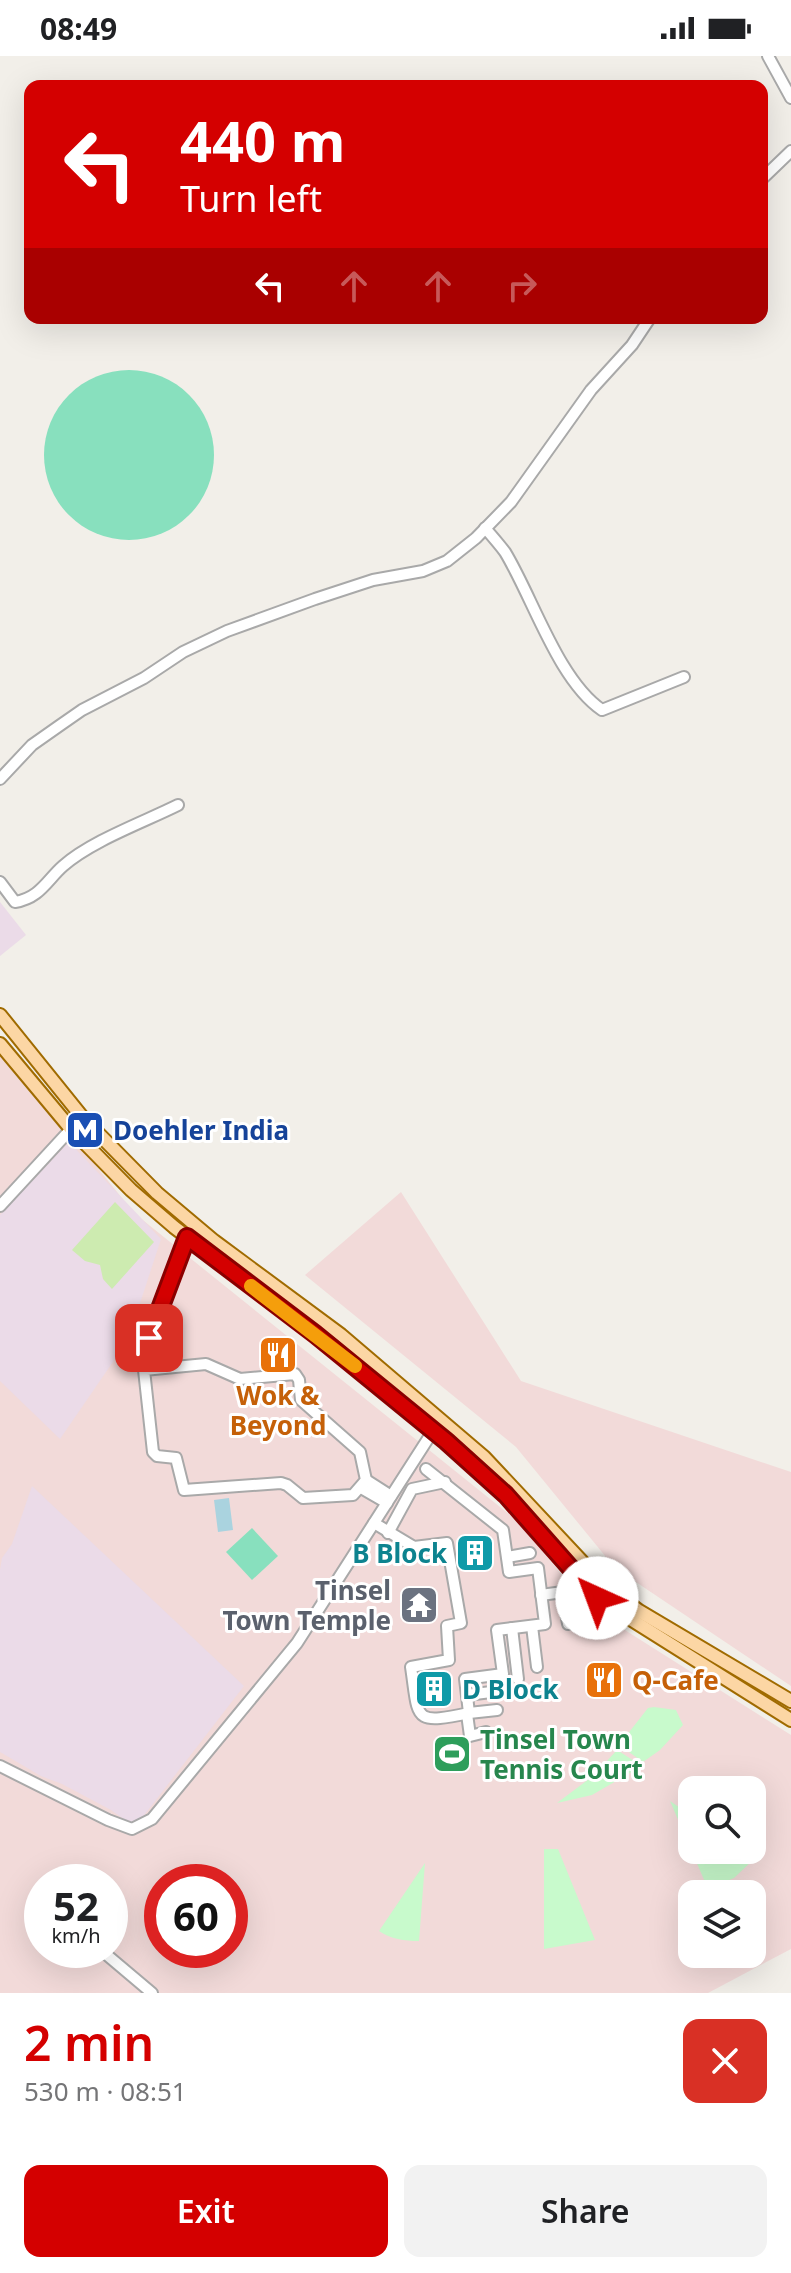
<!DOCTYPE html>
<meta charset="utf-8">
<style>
:root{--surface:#fff;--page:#f2f2f2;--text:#202124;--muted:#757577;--accent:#d40000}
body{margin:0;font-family:"Noto Sans",sans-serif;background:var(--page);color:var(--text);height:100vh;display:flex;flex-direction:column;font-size:30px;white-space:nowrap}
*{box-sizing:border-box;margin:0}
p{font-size:26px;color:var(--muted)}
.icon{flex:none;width:44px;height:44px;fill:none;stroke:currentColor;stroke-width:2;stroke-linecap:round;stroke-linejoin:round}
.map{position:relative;height:1937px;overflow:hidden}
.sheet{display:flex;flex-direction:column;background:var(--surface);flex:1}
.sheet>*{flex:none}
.guide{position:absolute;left:24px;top:24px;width:744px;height:244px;border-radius:16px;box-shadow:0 8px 32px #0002;background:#d40000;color:#fff;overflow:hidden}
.fabs{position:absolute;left:678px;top:1720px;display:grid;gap:16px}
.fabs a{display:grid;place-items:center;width:88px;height:88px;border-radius:16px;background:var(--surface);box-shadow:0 8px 32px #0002;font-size:40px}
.speed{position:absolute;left:24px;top:1808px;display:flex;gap:16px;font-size:40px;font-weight:700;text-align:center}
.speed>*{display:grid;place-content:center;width:104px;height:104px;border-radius:50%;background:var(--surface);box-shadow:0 8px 32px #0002;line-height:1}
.speed small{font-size:20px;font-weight:400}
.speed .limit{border:12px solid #d22;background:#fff;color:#111}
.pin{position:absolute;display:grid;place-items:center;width:68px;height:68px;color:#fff;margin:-34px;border-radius:16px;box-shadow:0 4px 12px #0006}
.me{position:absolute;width:88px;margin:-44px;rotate:317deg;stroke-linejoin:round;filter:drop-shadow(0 0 6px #0008)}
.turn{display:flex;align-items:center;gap:28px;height:168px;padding:0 24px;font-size:36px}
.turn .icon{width:104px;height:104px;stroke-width:2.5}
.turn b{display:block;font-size:56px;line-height:68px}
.lanes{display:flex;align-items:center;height:76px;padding:0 24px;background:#0003;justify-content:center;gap:40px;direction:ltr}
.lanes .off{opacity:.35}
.round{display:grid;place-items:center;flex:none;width:84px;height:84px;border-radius:16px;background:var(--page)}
.summary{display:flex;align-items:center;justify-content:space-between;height:136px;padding:0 24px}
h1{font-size:48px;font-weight:600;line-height:60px;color:var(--accent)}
.cta{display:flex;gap:16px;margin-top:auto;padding:16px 24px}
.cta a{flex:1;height:92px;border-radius:16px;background:var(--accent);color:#fff;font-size:32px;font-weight:600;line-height:92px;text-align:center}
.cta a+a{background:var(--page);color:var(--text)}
.status{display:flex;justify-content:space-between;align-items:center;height:56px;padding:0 40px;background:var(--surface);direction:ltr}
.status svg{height:22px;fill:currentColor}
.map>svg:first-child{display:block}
.commercial{fill:#f2dad9;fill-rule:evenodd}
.industrial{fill:#ebdbe8}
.grass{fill:#cdebb0}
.park{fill:#c8facc}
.pitch{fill:#88e0be}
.water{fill:#aad3df}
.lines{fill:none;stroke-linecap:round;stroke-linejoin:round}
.minor-casing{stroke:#a9a9a9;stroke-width:14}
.major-casing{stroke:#a06b00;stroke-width:16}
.minor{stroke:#fff;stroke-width:10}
.major{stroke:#fcd6a4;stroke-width:12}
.route-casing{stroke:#8a0000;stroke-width:20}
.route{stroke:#d40000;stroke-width:14}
.slow{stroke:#f59e0b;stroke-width:14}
.labels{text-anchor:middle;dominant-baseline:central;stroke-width:6;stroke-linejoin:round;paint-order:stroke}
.transit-label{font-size:26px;font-weight:bold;fill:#164399;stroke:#fff;text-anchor:start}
.food-label{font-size:26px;font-weight:bold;fill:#c56008;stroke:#fff}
.culture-label{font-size:26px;font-weight:bold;fill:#0d838f;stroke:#fff;text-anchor:end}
.worship-label{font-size:26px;font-weight:bold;fill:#5b616d;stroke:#fff;text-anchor:end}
.leisure-label{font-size:26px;font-weight:bold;fill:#27864d;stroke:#fff;text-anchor:start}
</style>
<div class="status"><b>08:49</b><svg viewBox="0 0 49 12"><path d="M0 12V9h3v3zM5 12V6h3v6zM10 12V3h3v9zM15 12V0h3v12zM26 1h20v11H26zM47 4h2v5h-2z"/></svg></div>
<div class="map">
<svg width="791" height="1937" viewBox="0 0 791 1937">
<rect width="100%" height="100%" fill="#f2efe9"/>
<g class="commercial">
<path d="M0,991L134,1157L515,1463L590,1552L791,1679V1893L708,1937H0ZM692,1734H752V1794H692ZM42,1826H110V1894H42ZM162,1826H230V1894H162ZM692,1838H752V1898H692Z"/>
<path d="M401,1136L521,1325L791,1416V1630L615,1512L516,1391L305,1219Z"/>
</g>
<g class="industrial">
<path d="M0,846L26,879L0,900Z"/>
<path d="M69,1086L161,1183L128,1284L60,1383L0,1325V1159Z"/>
<path d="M32,1430L244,1630L135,1771L111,1754L62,1728L41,1720L0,1696V1514L2,1502L12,1488Z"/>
</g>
<path class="grass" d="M115,1146L154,1186L112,1233L103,1223L100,1209L85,1205L72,1194Z"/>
<g class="park">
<path d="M654,1651L676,1654L683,1669L660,1694L643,1706L619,1689L648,1652Z"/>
<path d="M617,1694L642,1710L592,1739L557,1747L593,1720Z"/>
<path d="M670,1745L692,1760V1794H741L753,1804L734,1822L708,1833Z"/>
<path d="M544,1793H558L595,1884L544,1893Z"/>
<path d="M425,1807L419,1885C404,1885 391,1883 379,1875Z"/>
</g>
<g class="pitch">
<circle cx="129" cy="399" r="85"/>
<path d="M252,1472L278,1500L252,1524L226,1496Z"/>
<path d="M444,1682L470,1701L461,1714L434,1696Z"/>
</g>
<path class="water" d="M229,1442L233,1474L218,1476L214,1444Z"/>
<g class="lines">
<g class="minor-casing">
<g id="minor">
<path d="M768,0L791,42"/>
<path d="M762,123L791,95"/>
<path d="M485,472C492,480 499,488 505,496C533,542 558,624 602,654L684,621"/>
<path d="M0,723L32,689L59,670L82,654L144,622L183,596L227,575L315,543L373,524L423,515L447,505L476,482L511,446L591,334L632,289L650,262"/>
<path d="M0,826L15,846C40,842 47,824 63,810C91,785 144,766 178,749"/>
<path d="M0,1150L71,1073"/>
<path d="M144,1314L153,1396L157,1400L176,1402L184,1434L281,1427L287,1429L303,1442L353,1439L366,1424L360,1396L301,1344L299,1324L295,1318L240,1323L206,1308L144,1314L149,1282L187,1181"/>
<path d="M366,1424L391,1440"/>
<path d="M361,1432L387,1447"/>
<path d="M374,1467L414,1491L447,1487L461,1567L447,1570L449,1604L411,1611C419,1664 412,1669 469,1657L465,1623L503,1618L497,1574L545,1568L538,1512L509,1516L503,1474L426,1413"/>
<path d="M388,1477L412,1433L445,1426"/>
<path d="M507,1501L530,1497"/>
<path d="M541,1539L563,1536L568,1568"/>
<path d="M532,1570L537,1611"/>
<path d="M512,1572L518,1623"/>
<path d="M467,1639L507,1634"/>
<path d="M469,1657L497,1654"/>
<path d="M467,1658L470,1680L486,1676"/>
<path d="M0,1710L108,1764L132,1773L152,1763L297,1587L440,1364"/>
<path d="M101,1894L152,1937"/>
</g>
</g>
<g class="major-casing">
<g id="major">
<path d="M0,959L83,1062L157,1137L214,1185L341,1279L484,1401L603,1528L639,1555L791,1645"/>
<path d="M0,988L71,1073L131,1134L174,1171L331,1290L446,1385L506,1439L597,1542L791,1664"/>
</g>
</g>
<use href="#minor" class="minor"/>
<use href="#major" class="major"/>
</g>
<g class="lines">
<g class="route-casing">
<path id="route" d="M149,1282L187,1181L315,1278L446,1385L506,1439L597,1542"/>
</g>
<use href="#route" class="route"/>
<path class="slow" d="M251,1230L355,1310"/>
</g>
<defs>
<g id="metro-square" transform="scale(2)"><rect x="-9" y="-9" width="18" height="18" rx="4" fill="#1a4fb4" stroke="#fff"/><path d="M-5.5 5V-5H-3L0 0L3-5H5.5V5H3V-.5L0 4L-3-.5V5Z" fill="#fff"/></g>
<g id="restaurant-square" transform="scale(2)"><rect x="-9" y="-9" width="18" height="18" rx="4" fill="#e8710a" stroke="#fff"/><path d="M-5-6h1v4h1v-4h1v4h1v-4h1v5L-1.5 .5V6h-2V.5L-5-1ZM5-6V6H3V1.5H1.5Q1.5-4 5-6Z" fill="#fff"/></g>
<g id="building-square" transform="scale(2)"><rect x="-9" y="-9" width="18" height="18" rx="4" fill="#0f9aa8" stroke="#fff"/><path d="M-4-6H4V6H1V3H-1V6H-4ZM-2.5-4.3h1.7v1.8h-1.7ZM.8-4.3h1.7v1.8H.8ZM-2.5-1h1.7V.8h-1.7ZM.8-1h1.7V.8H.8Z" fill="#fff"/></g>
<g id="temple-square" transform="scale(2)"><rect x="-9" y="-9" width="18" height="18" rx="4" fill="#6b7280" stroke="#fff"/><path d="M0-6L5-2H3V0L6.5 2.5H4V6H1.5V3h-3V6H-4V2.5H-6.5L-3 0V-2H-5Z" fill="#fff"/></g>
<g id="stadium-square" transform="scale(2)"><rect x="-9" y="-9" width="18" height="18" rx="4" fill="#2e9e5b" stroke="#fff"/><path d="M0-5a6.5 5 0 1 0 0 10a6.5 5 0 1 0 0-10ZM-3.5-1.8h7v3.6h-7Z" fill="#fff"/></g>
</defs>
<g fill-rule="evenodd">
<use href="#metro-square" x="85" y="1074"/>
<use href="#restaurant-square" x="278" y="1299"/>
<use href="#building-square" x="475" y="1497"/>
<use href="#temple-square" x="419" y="1549"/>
<use href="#restaurant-square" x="604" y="1624"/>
<use href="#building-square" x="434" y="1633"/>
<use href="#stadium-square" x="452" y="1698"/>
</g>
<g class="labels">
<g class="transit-label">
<text x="113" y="1074">Doehler India</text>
</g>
<g class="food-label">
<text x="278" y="1339">Wok &amp;<tspan x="278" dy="30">Beyond</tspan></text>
<text x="632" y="1624" text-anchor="start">Q-Cafe</text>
</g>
<g class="culture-label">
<text x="447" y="1497">B Block</text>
<text x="462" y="1633" text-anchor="start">D Block</text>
</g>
<g class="worship-label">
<text x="391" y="1534">Tinsel<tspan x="391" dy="30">Town Temple</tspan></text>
</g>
<g class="leisure-label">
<text x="480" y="1683">Tinsel Town<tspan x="480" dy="30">Tennis Court</tspan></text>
</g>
</g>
</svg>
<div class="fabs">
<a><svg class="icon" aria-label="search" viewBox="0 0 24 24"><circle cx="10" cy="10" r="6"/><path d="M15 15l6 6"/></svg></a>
<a><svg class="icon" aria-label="layers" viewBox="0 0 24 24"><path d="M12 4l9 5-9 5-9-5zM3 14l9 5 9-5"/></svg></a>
</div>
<div class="speed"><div>52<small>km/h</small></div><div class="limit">60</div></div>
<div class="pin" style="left:149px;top:1282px;background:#d93025"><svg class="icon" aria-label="arrive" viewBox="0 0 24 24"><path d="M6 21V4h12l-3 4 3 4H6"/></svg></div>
<svg class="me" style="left:597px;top:1542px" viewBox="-20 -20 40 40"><circle r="19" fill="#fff"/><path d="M0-13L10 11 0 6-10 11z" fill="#d40000"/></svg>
<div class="guide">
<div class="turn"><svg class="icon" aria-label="left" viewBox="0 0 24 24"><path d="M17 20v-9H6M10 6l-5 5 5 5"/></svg><div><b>440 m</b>Turn left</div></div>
<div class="lanes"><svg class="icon" aria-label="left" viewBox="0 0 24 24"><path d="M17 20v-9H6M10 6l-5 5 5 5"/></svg><svg class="icon off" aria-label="ahead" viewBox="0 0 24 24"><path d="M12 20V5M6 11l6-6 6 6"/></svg><svg class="icon off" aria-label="ahead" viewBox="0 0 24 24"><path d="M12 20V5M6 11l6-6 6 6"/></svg><svg class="icon off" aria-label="right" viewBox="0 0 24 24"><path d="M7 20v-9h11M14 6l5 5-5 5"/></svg></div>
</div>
</div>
<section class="sheet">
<div class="summary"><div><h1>2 min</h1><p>530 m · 08:51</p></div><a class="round" style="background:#d93025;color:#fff"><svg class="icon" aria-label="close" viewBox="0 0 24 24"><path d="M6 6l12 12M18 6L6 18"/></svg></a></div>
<div class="cta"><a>Exit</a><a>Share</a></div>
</section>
